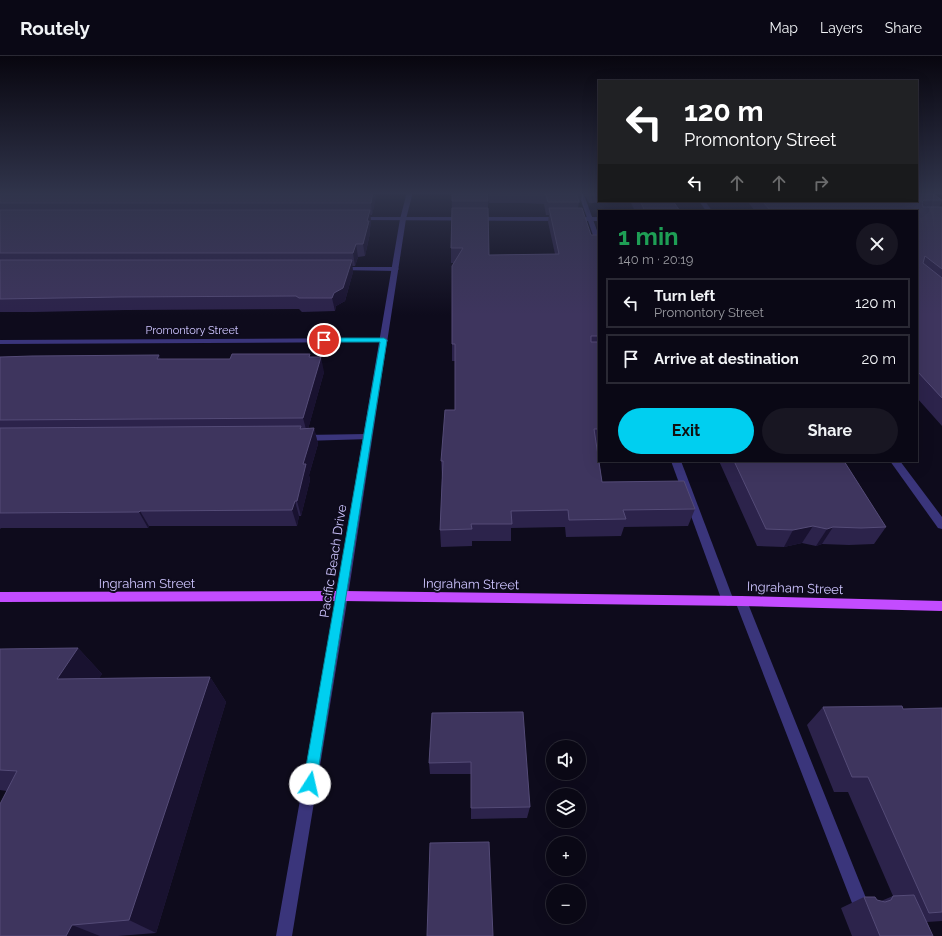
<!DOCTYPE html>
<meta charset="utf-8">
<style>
:root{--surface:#0a0815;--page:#181622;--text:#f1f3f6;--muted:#999aa0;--line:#2a2934;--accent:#00cff0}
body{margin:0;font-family:Raleway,sans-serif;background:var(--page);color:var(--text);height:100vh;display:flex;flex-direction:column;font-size:15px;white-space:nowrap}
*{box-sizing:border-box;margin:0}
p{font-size:13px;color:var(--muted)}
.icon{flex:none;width:22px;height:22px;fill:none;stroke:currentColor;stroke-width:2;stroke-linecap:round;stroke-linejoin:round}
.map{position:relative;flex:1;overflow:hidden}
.sheet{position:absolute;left:598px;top:154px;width:320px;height:252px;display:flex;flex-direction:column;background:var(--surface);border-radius:0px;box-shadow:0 4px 16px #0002,0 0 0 1px var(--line)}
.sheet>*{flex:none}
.hud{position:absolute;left:598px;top:24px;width:320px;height:122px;border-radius:0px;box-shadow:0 4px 16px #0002,0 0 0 1px var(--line);background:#202124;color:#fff;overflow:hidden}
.controls{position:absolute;left:546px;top:684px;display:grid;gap:8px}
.controls a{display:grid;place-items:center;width:40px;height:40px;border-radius:50%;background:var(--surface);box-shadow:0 4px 16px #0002,0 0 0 1px var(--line);font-size:20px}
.pin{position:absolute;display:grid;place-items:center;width:34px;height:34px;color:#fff;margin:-17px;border:2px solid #fff;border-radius:50%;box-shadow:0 1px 4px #0007}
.me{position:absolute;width:44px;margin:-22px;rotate:10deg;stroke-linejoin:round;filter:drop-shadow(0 0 3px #0008)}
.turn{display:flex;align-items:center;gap:14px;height:84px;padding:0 20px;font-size:18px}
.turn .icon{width:52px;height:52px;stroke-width:2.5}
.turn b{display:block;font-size:28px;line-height:34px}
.lanes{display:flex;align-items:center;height:38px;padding:0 20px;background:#0003;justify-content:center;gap:20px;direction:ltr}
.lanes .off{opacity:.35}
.round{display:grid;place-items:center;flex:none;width:42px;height:42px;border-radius:21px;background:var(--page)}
.head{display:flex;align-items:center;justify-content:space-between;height:68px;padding:0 20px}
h1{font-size:24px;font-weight:700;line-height:30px;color:#1e9e55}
.button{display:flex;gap:8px;margin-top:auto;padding:8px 20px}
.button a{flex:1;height:46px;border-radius:24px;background:var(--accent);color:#111;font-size:16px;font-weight:700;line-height:46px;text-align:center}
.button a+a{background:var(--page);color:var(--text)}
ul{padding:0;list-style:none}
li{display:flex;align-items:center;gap:12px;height:50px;margin:0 8px 6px;padding:0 12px;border:2px solid var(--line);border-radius:0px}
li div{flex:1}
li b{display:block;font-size:15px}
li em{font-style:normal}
header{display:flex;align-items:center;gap:24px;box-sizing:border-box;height:56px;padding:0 20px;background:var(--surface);border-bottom:1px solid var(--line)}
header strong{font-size:19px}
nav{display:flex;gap:22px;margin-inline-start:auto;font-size:14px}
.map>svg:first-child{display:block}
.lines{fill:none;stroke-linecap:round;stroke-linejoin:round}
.service{fill:#3a357b;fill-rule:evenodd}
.minor{fill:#3a357b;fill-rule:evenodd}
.tertiary{fill:#3a357b;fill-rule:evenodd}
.primary{fill:#c34cff;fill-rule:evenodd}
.wall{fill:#2c234b;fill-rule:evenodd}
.shaded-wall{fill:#191230}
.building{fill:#3e355e;stroke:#544b77}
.route{fill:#00cff0;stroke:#00879c}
.labels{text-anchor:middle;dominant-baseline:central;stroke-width:4;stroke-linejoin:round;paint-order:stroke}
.far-street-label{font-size:11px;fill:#cec5ff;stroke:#0e0b1c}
.street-label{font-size:13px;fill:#cec5ff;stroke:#0e0b1c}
</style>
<header>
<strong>Routely</strong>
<nav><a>Map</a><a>Layers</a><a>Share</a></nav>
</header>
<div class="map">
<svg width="942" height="880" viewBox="0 0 942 880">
<rect width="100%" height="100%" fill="#0e0b1c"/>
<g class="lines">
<g class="service">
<path d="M578,136H583L599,180V190L596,188Z"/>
<path d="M340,211H396L399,213L396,215L338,214V212Z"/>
<path d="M367,378L370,379L372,381L370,383L303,385L298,382L303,379Z"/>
<path d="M671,405H681L734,545L732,548L728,550L724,548L722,545Z"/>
<path d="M741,540L745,542L747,545L868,847L866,853L860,855L854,853L852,847L735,545L737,542Z"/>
</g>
<g class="minor">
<path d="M699,145H705L712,155H706Z"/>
<path d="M358,161H599V165L356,164L355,163Z"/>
<path d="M384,282L388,284L387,286L0,288V284Z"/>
<path d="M890,405H900L942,461V473L938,472Z"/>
</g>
<path class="tertiary" d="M407,136H413L406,163L348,540L292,880H276L336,540L400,163Z"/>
<path class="primary" d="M342,535L741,540L942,545V555L741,550L342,545L0,546V536Z"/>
</g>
<g class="wall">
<path d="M0,136H377L372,159H370L371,166L370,172V177L365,200L358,201L355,210H352L353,216L345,245L336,250L335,255L302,256L299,253L126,254L34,256H0Z"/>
<path d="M452,136H582L580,147H579L578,152L591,179H599V390H597L602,426L695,453L688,470L624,471L621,480L566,481L565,471L511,472V485H472V490L441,491L440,474L442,422L441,405L455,354V305H452V288L454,207H451V192ZM489,147H523L544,148L546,159H549L548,166L555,198L489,199L488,152V148Z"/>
<path d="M583,136H599V145H673L680,155H635L631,147H589Z"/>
<path d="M917,136H932H931L942,144V146L939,151H942V370L917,342V155H755L747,145H917Z"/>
<path d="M0,301L161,303H230L311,301L324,316L308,373L314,372L318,388L309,419L310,424L301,460H299L297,470H149L148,472H1L0,473Z"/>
<path d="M719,405H844L886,471L874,488L849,489L822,488L816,490L802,487L784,491L757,490Z"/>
<path d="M78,592L102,618L99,622L210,621L226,646L156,877L118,880H0L7,735L0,734V593Z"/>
<path d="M823,651L903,653L942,652V865L927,866L933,880H852L841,852L864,841L881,845L893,840L848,736H834L807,669Z"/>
<path d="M432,657L530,751L527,762L471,763V718H430L429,707Z"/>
</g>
<g class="shaded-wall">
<path d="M373,136H377L372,159L371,147Z"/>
<path d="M487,136H489V147L488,148Z"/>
<path d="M370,154L371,166L370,172V177L365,200L363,188Z"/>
<path d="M356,188L358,201L355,210L353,197Z"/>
<path d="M352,204L353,216L345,245L336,250L335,255L332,242L334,237Z"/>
<path d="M159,299L166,314L157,303Z"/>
<path d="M321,301L324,316L307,377L303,362Z"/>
<path d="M314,372L318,388L309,419L310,424L301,460L297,445L303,408Z"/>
<path d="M295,445L299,460L297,470L292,454Z"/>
<path d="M140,455L149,470L148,472L139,456Z"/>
<path d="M813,470L802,487L784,491L793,474Z"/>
<path d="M833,471L822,488L816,490L827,473Z"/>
<path d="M78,592L102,618L82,648L57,623Z"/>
<path d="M210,621L226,646L156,877L129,864Z"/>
<path d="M72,869L100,880H66Z"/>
</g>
<g class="building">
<path d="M0,136H373L371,147H0Z"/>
<path d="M452,136H487L488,145H452Z"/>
<path d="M545,136H576L579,146H548Z"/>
<path d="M917,136H930L942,144H924L922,146L923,151H942V213L925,200L923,207L942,222V342L917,315V155H771L762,145H917Z"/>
<path d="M640,145H673L680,155H645Z"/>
<path d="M452,152H488L489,199L559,198L549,152H582L591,179H599V280H591V286H599V373H594L602,426L684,425L695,453L623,454L626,463L569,464L568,454L511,455L512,468H471L472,473L440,474L443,405H441L445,354H455V288H452V210L463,192H451Z"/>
<path d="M0,154H370L367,165H369L363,188H356L353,197H0Z"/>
<path d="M0,204H352L343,232L334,237L332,242H299L296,240L120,241L0,243Z"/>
<path d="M232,298H310L309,301H321L303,362L0,364V301L32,300L159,299L157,303H230Z"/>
<path d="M301,370L300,373L314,372L303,408H306L297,445H295L292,454L140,455L139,456L0,457V372Z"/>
<path d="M734,405H844L886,471L861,472L833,471L827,473L813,470L793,474L766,473Z"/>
<path d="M78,592L57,623L210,621L129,864L72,869L66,880H0V748L17,715L0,714V593Z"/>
<path d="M902,650L903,653L942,652V856L929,857L868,721H852L823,651Z"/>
<path d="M523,656L530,751L471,752V706L429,707L432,657Z"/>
<path d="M489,786L493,880H427L430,787Z"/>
<path d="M914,839L933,880H880L864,841H875L877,844L885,846L891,844L893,840Z"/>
</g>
<linearGradient id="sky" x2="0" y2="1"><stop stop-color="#08060f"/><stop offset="0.53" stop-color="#30344b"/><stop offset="1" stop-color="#30344b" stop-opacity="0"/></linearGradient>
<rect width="942" height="259" fill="url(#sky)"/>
<path class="route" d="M324,282H384L387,284L316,728L314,733L310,735L305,733L303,728L380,286H321L320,284Z"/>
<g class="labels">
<g class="far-street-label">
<text x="192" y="274">Promontory Street</text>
</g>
<g class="street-label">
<text transform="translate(333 505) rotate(-81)">Pacific Beach Drive</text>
<text x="147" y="527">Ingraham Street</text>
<text transform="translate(471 528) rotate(1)">Ingraham Street</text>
<text transform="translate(795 532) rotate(2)">Ingraham Street</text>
</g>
</g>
</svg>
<div class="controls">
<a><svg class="icon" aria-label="sound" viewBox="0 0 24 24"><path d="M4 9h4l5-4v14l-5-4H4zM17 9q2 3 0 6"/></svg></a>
<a><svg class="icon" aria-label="layers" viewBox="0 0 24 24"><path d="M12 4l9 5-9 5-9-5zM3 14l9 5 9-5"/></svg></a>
<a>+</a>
<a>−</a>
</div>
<div class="pin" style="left:324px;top:284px;background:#d93025"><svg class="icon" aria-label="arrive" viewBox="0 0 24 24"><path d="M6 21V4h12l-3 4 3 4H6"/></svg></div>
<svg class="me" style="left:310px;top:728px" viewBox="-20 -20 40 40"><circle r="19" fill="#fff"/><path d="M0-13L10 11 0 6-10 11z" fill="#00cff0"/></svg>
<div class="hud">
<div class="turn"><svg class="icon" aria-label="left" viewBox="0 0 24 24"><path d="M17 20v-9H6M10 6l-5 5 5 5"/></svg><div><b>120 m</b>Promontory Street</div></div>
<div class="lanes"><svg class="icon" aria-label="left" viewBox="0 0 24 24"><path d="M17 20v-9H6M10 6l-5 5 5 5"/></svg><svg class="icon off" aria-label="ahead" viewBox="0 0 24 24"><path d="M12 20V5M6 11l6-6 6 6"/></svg><svg class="icon off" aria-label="ahead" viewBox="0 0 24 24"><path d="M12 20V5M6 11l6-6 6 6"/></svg><svg class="icon off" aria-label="right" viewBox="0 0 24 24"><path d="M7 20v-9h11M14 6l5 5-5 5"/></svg></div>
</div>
<section class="sheet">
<div class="head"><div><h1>1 min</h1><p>140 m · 20:19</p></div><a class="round"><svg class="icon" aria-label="close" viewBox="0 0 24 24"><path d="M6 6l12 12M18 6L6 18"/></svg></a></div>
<ul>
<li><svg class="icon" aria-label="left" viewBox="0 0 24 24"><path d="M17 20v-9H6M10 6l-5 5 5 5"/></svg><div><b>Turn left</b><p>Promontory Street</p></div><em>120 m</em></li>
<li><svg class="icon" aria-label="arrive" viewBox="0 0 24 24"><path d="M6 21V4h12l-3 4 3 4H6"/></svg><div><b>Arrive at destination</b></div><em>20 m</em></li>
</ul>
<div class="button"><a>Exit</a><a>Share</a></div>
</section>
</div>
